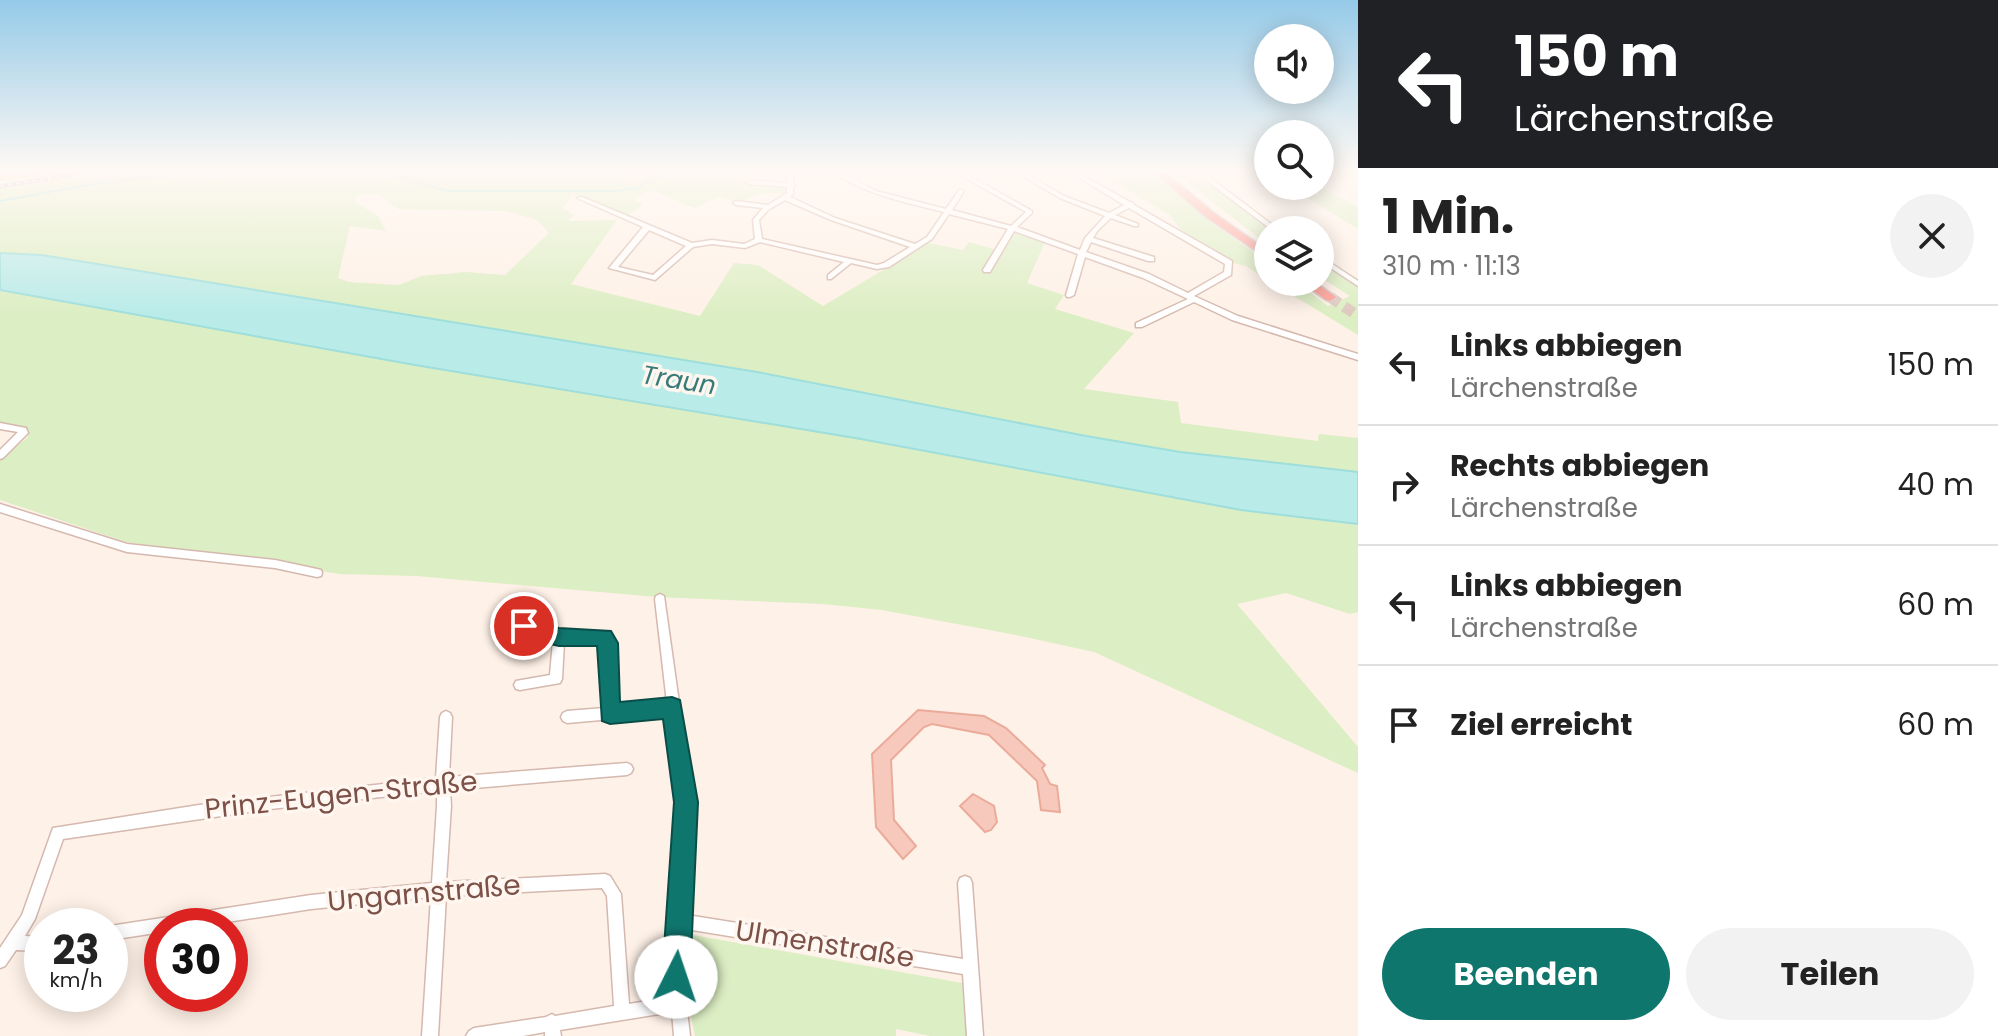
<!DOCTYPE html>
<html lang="de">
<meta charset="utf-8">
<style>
:root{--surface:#fff;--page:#f2f2f2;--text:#222;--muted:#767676;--line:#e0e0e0;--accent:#0f766e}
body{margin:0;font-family:Poppins,sans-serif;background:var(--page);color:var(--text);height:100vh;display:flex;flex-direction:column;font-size:30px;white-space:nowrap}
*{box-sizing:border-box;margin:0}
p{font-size:26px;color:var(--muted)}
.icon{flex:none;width:44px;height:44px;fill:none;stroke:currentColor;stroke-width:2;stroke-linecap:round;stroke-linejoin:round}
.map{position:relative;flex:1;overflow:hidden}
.details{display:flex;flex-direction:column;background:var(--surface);width:640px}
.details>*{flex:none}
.banner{background:#202124;color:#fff;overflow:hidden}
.controls{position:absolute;left:1254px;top:24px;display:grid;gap:16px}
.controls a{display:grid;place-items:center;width:80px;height:80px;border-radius:50%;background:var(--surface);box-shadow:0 4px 20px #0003;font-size:40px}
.speed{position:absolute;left:24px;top:908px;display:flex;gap:16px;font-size:40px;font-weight:700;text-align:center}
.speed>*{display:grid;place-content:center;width:104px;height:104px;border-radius:50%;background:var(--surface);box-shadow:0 4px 20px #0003;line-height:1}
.speed small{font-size:20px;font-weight:400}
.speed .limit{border:12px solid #d22;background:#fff;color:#111}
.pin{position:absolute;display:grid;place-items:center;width:68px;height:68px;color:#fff;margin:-34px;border:4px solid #fff;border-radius:50%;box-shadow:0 2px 8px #0007}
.me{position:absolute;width:88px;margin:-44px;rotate:4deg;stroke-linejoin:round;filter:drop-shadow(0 0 6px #0008)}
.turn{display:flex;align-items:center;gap:28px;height:168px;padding:0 24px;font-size:36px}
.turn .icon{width:104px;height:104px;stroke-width:2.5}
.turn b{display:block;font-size:56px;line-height:68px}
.round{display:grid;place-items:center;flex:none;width:84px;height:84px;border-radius:42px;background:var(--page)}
.summary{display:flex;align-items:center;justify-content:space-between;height:136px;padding:0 24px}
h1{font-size:48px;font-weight:700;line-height:60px}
.primary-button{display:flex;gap:16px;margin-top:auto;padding:16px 24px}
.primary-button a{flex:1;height:92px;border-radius:48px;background:var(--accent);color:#fff;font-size:32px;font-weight:700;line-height:92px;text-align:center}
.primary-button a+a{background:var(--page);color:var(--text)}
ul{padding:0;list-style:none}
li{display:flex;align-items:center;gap:24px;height:120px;padding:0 24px;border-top:2px solid var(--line)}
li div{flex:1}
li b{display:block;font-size:30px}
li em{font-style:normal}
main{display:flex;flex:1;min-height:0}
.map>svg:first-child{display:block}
.green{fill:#dceec3;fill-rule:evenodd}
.water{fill:#b9ebe9;stroke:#9ededc;stroke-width:2}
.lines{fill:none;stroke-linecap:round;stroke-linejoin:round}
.stream{stroke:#9ededc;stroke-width:2}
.building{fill:#f7c9bc;stroke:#ebab9a;stroke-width:2}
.highway-tunnel{stroke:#dec9bf;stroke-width:11;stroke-dasharray:11 6;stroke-linecap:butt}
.minor-casing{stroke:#d5b8ae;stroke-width:3}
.major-casing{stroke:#dacecc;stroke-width:3}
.highway-casing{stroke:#dacecc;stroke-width:3}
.minor{fill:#fff;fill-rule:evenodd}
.major{fill:#ffc99d;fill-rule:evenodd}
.highway{fill:#fea198;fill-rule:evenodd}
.rail-casing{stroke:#b1a3ca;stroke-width:4}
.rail{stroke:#fff6ef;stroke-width:2;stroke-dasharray:4;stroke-linecap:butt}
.route{fill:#0f766e;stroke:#0a4d48;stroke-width:2}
.labels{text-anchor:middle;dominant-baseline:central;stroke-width:7;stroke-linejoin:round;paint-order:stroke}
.water-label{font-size:26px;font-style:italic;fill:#377b79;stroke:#fff6ef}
.near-street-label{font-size:28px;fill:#7c5148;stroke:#fff6ef}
</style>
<main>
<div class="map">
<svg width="1358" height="1036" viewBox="0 0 1358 1036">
<rect width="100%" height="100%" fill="#fef1e7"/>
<g class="green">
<path d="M99,171H632L636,182L659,171H750L745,182L788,186V193H761L737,203L720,196L695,208L651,190L633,199L643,205L626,216L573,195L562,208L574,215L568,221L617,220L571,284L700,316L734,263L758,265L823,306L928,243L963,250L969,242L997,250L1012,229L1045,242L1027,283L1064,295L1055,309L1134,333L1084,389L1178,402L1181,423L1318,441L1319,434L1358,438V472L1180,452L1086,436L757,372L42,255L0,253V186ZM379,194L398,209L506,211L537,220L549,233L505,275L466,272L421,276L399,285L349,282L338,278L350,226L386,231L378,216L355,202L356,195Z"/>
<path d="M1093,171H1152L1207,220L1268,262V280L1246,266L1232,263L1181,230L1169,214Z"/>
<path d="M1173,171L1199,175L1273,230H1268V245Z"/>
<path d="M1288,186H1318L1358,207V229Z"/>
<path d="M1320,260L1358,288V335L1271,282H1296L1328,306L1350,296L1320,277Z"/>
<path d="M0,290L415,365L861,439L1241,510L1358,524V612L1350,614L1286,593L1237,604L1358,747V773L1094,652L1016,635L882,610L823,604L657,597L416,576L340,574L126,542L0,500V460L28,437L29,430L0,425Z"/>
<path d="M693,935L962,983L966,1036H930L896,1029V1036H695L690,1012Z"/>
</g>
<path class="water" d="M0,253L42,255L757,372L1086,436L1180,452L1358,472V524L1241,510L861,439L415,365L0,290Z"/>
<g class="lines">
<g class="stream">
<path d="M376,171L448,191H616L637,188L669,171"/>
<path d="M210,173L221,176L255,171"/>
<path d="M0,201L105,182L210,171"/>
</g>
</g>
<g class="building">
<path d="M918,710L984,716L1006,728L1045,765L1042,768L1050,784L1057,786L1060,812L1041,810L1037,781L989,735L932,724L924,727L891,760L894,820L916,846L903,859L876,827L872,754Z"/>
<path d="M973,794L994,806L997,822L991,830L985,832L960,806Z"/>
</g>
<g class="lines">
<path class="highway-tunnel" d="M1330,297L1358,316"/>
<g class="minor-casing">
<g id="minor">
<path d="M787,171H793V183L795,185L793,187V194L790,197L835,218L915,244L927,237L944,212C904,202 864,194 831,171H839L851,177L858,171H865L856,180L876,191L946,209L959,190H963L964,191L952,210L1011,226L1026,212L953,171H961L1032,211V213L1017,227L1080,250L1085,238L1105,216L1060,198L1014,171H1021L1064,196L1109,213L1124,205L1068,171H1075L1130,202L1133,203L1134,205L1232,261L1231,275L1194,296L1238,316L1358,354V360L1232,320L1194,302L1142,327H1136V323L1188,299L1143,278L1085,257L1074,295L1070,297H1067L1066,295L1078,254L1014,231L990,272H984L983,270L1008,229L949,214L932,239L889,267L877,269L851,263L831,279H828V275L844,262L760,242L745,248L712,244L693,247L655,280L609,268L643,227L577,198L582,197L692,243L712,240L744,244L755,239L753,220L763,208L736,205L733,203L736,201L768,205L787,193V187L749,184L746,182L749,180L787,183ZM785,200L831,220L910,247L884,263L877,265L762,239L759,220L768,210ZM1129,208L1225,264L1224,272L1188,293L1149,274L1086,252L1091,242L1148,261H1154V257L1093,238L1098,230L1111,218L1134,226H1138V224L1115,215ZM649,230L686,246L653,275L618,267Z"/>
<path d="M1212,171H1222L1211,175L1212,179L1279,230H1272L1207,181L1205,174Z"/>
<path d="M1320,256L1358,281V286L1320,261Z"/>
<path d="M0,423L26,428L28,433L3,458L0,459V450L18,432L0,429Z"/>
<path d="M0,504L127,544L275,560L317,569L321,570L322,573L321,576L317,577L275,568L127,552L0,512Z"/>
<path d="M530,594L534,596L535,599L532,626L559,632H604L608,633L614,643L616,707L667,703L655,599L656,596L660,594L664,596L693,802L687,915L963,959L958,883L960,878L965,876L970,878L972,883L983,1036H967L963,974L686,929L683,977L690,1036H674L672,1012L560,1030L561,1036H545V1032L523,1036H466L469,1031L474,1028L546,1017L552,1014L555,1016L614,1006L607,896L602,888L446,896L438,1036H422L431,897L311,909L202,926H162V932L110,940V926L311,895L432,883L437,806V791L270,809L63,839L35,919L25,936L42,937V951L16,950L5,966L0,968V948L22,915L53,828L199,805L436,778L440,717L442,713L446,711L450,713L452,717L449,777L627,763L631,765L633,769L631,773L627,775L450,790L451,806L446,882L605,874L610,876L621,894L629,1004L671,997L669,977L679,802L669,714L567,723L563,721L561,717L563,713L567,711L604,708L602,644L601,642H564L562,679L560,683L520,690L516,689L514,685L516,681L550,675L553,641L526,635L522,633L520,630L525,599L526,596Z"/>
</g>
</g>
<g class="major-casing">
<path id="major" d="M26,171H58L54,174L0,179V173Z"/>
</g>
<g class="highway-casing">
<g id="highway">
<path d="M1153,171H1164L1214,213L1268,251V259L1206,217Z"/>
<path d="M1301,282H1315L1336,297L1330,301L1326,300Z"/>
</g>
</g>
<use href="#minor" class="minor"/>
<use href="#major" class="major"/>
<use href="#highway" class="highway"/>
<g class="rail-casing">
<path id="rail" d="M0,186L96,171"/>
</g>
<use href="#rail" class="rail"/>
</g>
<linearGradient id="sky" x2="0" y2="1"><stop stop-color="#95cae8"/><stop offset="0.54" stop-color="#fff9f4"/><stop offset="1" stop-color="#fff9f4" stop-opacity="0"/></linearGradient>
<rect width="1358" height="316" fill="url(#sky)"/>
<path class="route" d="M524,617L559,628L611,631L618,643L620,702L672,697L680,700L698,802L690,977L686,987L676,991L666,987L662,977L674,802L663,719L610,724L602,721L597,646H559L519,637L513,626Z"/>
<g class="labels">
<g class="water-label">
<text transform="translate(679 380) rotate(9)">Traun</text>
</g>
<g class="near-street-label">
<text transform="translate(341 795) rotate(-6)">Prinz-Eugen-Straße</text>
<text transform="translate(424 893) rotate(-5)">Ungarnstraße</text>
<text transform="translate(825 944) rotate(9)">Ulmenstraße</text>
</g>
</g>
</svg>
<div class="controls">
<a><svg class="icon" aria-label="sound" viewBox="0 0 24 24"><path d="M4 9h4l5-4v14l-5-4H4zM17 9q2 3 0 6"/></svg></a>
<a><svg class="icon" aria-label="search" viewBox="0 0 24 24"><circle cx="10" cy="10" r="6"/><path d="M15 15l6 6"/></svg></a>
<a><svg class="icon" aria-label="layers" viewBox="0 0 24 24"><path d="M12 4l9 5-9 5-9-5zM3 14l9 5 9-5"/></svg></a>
</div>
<div class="speed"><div>23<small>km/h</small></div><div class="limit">30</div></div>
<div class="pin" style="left:524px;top:626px;background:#d93025"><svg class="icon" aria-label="arrive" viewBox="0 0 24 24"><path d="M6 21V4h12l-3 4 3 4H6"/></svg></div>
<svg class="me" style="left:676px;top:977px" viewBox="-20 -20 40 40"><circle r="19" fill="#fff"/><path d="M0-13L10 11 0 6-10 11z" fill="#0f766e"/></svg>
</div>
<section class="details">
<div class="banner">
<div class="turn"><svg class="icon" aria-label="left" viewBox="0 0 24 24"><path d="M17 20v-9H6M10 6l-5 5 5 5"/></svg><div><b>150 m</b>Lärchenstraße</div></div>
</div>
<div class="summary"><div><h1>1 Min.</h1><p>310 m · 11:13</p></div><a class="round"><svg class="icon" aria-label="close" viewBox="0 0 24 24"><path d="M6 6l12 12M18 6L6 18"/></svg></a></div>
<ul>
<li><svg class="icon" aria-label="left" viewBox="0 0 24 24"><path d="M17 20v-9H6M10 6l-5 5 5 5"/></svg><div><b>Links abbiegen</b><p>Lärchenstraße</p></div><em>150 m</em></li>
<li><svg class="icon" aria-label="right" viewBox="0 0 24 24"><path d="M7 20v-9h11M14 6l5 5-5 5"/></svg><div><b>Rechts abbiegen</b><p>Lärchenstraße</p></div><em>40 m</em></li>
<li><svg class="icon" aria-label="left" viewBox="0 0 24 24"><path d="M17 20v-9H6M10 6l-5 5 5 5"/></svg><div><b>Links abbiegen</b><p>Lärchenstraße</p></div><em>60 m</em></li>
<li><svg class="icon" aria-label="arrive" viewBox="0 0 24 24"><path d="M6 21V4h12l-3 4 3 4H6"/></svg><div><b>Ziel erreicht</b></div><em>60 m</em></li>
</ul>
<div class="primary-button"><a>Beenden</a><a>Teilen</a></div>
</section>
</main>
